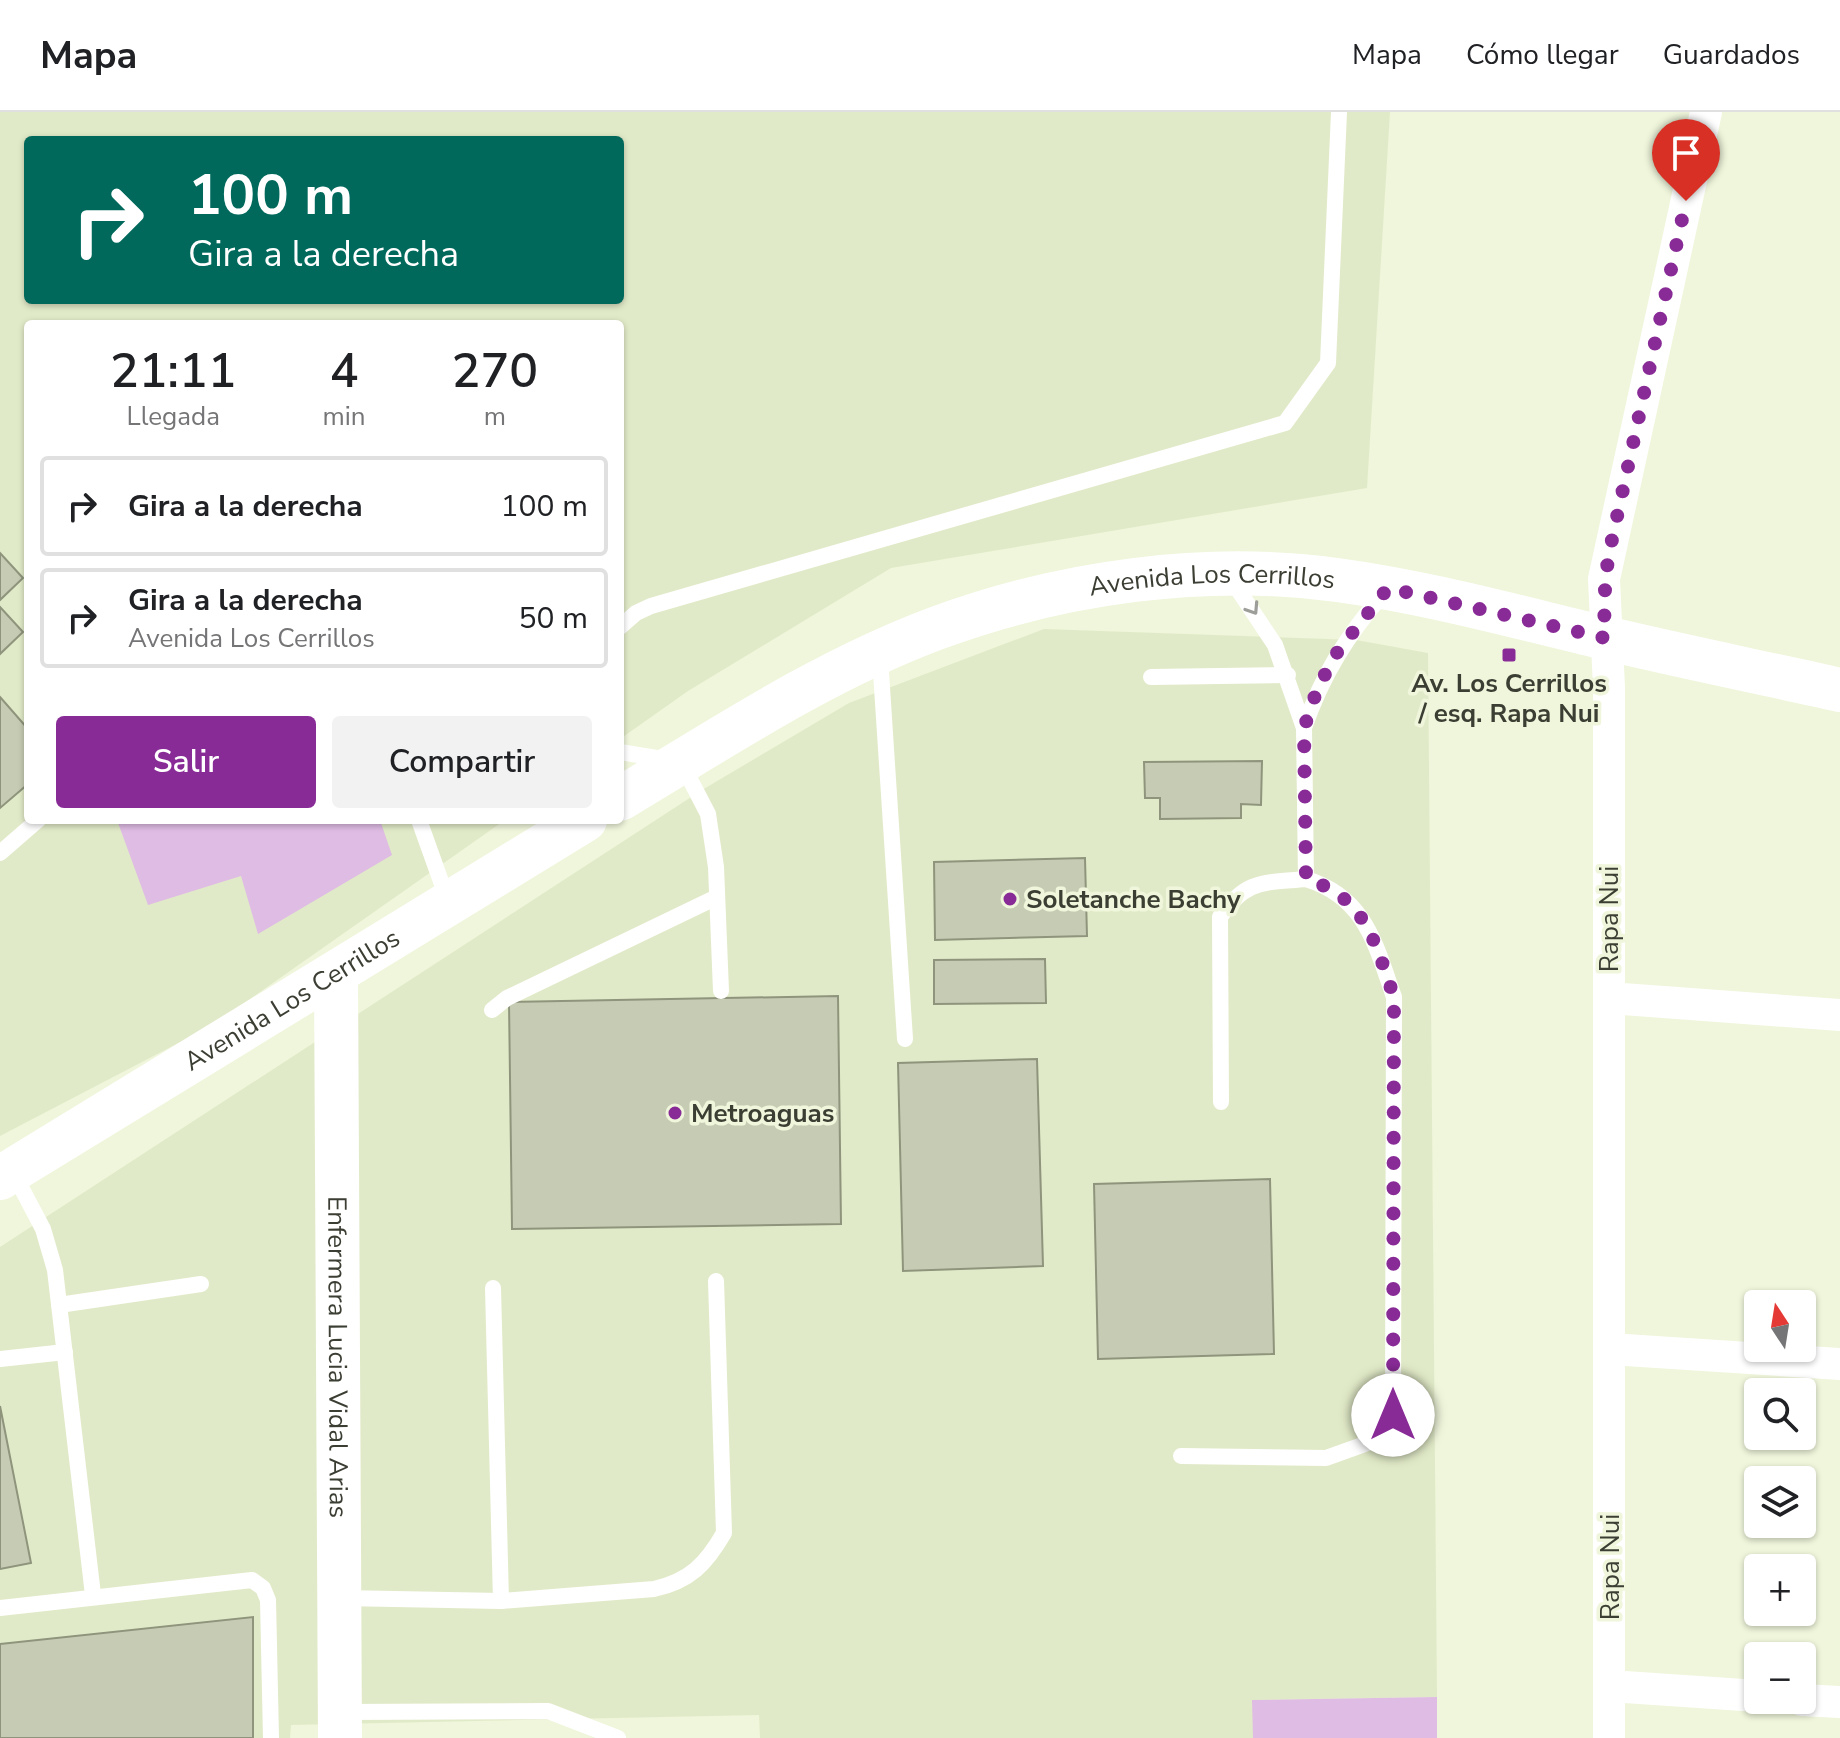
<!DOCTYPE html>
<html lang="es">
<meta charset="utf-8">
<style>
:root{--surface:#fff;--page:#f2f2f2;--text:#202124;--muted:#757577;--line:#e0e0e0;--accent:#882b96}
body{margin:0;font-family:"Nunito Sans",sans-serif;background:var(--page);color:var(--text);height:100vh;display:flex;flex-direction:column;font-size:30px;white-space:nowrap}
*{box-sizing:border-box;margin:0}
p{font-size:26px;color:var(--muted)}
.icon{flex:none;width:44px;height:44px;fill:none;stroke:currentColor;stroke-width:2;stroke-linecap:round;stroke-linejoin:round}
.map{position:relative;flex:1;overflow:hidden}
.panel{position:absolute;left:24px;top:208px;width:600px;height:504px;display:flex;flex-direction:column;background:var(--surface);border-radius:8px;box-shadow:0 2px 6px #0004}
.panel>*{flex:none}
.guide{position:absolute;left:24px;top:24px;width:600px;height:168px;border-radius:8px;box-shadow:0 2px 6px #0004;background:#00695c;color:#fff;overflow:hidden}
.needle{width:52px;rotate:348deg}
.fabs{position:absolute;left:1744px;top:1178px;display:grid;gap:16px}
.fabs a{display:grid;place-items:center;width:72px;height:72px;border-radius:8px;background:var(--surface);box-shadow:0 2px 6px #0004;font-size:40px}
.pin{position:absolute;display:grid;place-items:center;width:68px;height:68px;color:#fff;margin:-82px -34px;border-radius:50% 50% 50% 0;rotate:-45deg;box-shadow:0 0 8px #0007}
.pin .icon{rotate:45deg}
.me{position:absolute;width:88px;margin:-44px;rotate:0deg;stroke-linejoin:round;filter:drop-shadow(0 0 6px #0008)}
.turn{display:flex;align-items:center;gap:28px;height:168px;padding:0 32px;font-size:36px}
.turn .icon{width:104px;height:104px;stroke-width:2.5}
.turn b{display:block;font-size:56px;line-height:68px}
.eta{display:flex;justify-content:space-evenly;align-items:center;height:136px;text-align:center}
.eta b{font-size:48px;font-weight:600;line-height:56px}
.cta{display:flex;gap:16px;margin-top:auto;padding:16px 32px}
.cta a{flex:1;height:92px;border-radius:8px;background:var(--accent);color:#fff;font-size:32px;font-weight:600;line-height:92px;text-align:center}
.cta a+a{background:var(--page);color:var(--text)}
ul{padding:0;list-style:none}
li{display:flex;align-items:center;gap:24px;height:100px;margin:0 16px 12px;padding:0 16px;border:4px solid var(--line);border-radius:8px}
li div{flex:1}
li b{display:block;font-size:30px}
li em{font-style:normal}
header{display:flex;align-items:center;gap:48px;box-sizing:border-box;height:112px;padding:0 40px;background:var(--surface);border-bottom:2px solid var(--line)}
header strong{font-size:38px}
nav{display:flex;gap:44px;margin-inline-start:auto;font-size:28px}
.map>svg:first-child{display:block}
.built{fill:#e1eac8;fill-rule:evenodd}
.green{fill:#dfbce4}
.building{fill:#c6ccb3;stroke:#8e957c;stroke-width:2}
.lines{fill:none;stroke-linecap:round;stroke-linejoin:round}
.lane{stroke:#fff;stroke-width:16}
.street{stroke:#fff;stroke-width:32}
.secondary{stroke:#fff;stroke-width:44}
.oneway{stroke:#9d9e99}
.route{stroke:#882b96;stroke-width:14;stroke-dasharray:0 25.2}
.poi-dot{fill:#882b96;stroke:#eff6db;stroke-width:3}
.labels{text-anchor:middle;dominant-baseline:central;stroke-width:7;stroke-linejoin:round;paint-order:stroke}
.street-label{font-size:26px;fill:#3b3e33;stroke:#eff6db}
.poi-label{font-size:26px;font-weight:bold;fill:#3b3e33;stroke:#eff6db;text-anchor:start}
</style>
<header>
<strong>Mapa</strong>
<nav><a>Mapa</a><a>Cómo llegar</a><a>Guardados</a></nav>
</header>
<div class="map">
<svg width="1840" height="1626" viewBox="0 0 1840 1626">
<rect width="100%" height="100%" fill="#eff6db"/>
<g class="built">
<path d="M0,0H1390L1367,376L891,456L688,579L620,627V212H28V708H505L213,913L0,1024ZM28,28H620V188H28Z"/>
<path d="M1044,517L1356,528L1428,541L1437,1585L1253,1588V1626H760L759,1603L291,1613L290,1626H0V1135L702,678L849,591Z"/>
</g>
<g class="green">
<path d="M117,708H380L392,743L258,822L241,764L148,793Z"/>
<path d="M1437,1585V1626H1253L1252,1588Z"/>
</g>
<g class="building">
<path d="M0,441L23,466L0,488Z"/>
<path d="M0,495L23,520L0,542Z"/>
<path d="M0,585L28,617V672L0,696Z"/>
<path d="M1262,649L1261,693L1241,692V706L1160,707V686H1145L1144,650Z"/>
<path d="M1085,746L1087,824L935,828L934,750Z"/>
<path d="M1045,847L1046,891L934,892V848Z"/>
<path d="M838,884L841,1112L512,1117L509,890Z"/>
<path d="M1037,947L1043,1154L903,1159L898,951Z"/>
<path d="M1270,1067L1274,1242L1098,1247L1094,1072Z"/>
<path d="M0,1294L31,1451L0,1457Z"/>
<path d="M253,1505V1626H0V1532Z"/>
</g>
<g class="lines">
<g class="lane">
<path d="M620,515L636,501L651,494L1285,311L1328,251L1339,0"/>
<path d="M880,545L905,927"/>
<path d="M1151,565L1288,563"/>
<path d="M1304,616C1322,563 1348,522 1384,481"/>
<path d="M620,640L681,650L708,702L716,755L721,879"/>
<path d="M419,708L448,789"/>
<path d="M0,741L38,708"/>
<path d="M492,898L507,886L717,785"/>
<path d="M1221,990L1220,805C1246,767 1263,771 1306,767"/>
<path d="M13,1060L43,1117L55,1158L93,1483"/>
<path d="M493,1176L501,1489"/>
<path d="M59,1193L201,1172"/>
<path d="M0,1247L65,1240"/>
<path d="M1181,1344L1326,1346L1365,1332L1393,1303L1394,885C1375,831 1365,785 1306,767L1304,616L1275,533L1231,467"/>
<path d="M341,1486L501,1489L654,1477C690,1469 706,1452 724,1421L716,1169"/>
<path d="M0,1496L252,1468L263,1476L268,1488L271,1626"/>
<path d="M341,1600L548,1599L618,1626"/>
</g>
<g class="street">
<path d="M1609,886L1840,903"/>
<path d="M1610,1237L1840,1252"/>
<path d="M1610,1574L1758,1584"/>
<path d="M1802,1588L1840,1590"/>
<path d="M1609,1626V576L1604,467L1706,0"/>
</g>
<g class="secondary">
<path id="s1" d="M620,687C723,625 824,558 937,516C1061,470 1206,450 1337,468C1426,480 1513,504 1601,525C1680,544 1760,560 1840,578"/>
<path id="s2" d="M336,863L340,1626"/>
<path id="s3" d="M0,1066L585,708"/>
</g>
</g>
<defs><path id="oneway-chevron" d="M-2-3.5L2.5 0L-2 3.5" fill="none" stroke-width="1.6" stroke-linecap="round" stroke-linejoin="round" transform="scale(2)"/></defs>
<use class="oneway" href="#oneway-chevron" transform="translate(1253 497) rotate(57)"/>
<g class="lines">
<path class="route" d="M1393,1303L1394,885C1375,831 1366,785 1306,767L1304,616L1318,575L1338,539L1388,476L1605,526L1604,489L1608,446L1686,89"/>
</g>
<g class="poi-dot">
<rect x="1501" y="535" width="16" height="16" rx="4"/>
<circle cx="1010" cy="787" r="8"/>
<circle cx="675" cy="1001" r="8"/>
</g>
<g class="labels">
<g class="street-label">
<text stroke="none"><textPath href="#s1" startOffset="642">Avenida Los Cerrillos</textPath></text>
<text transform="translate(1609 807) rotate(-90)">Rapa Nui</text>
<text stroke="none"><textPath href="#s3" startOffset="342">Avenida Los Cerrillos</textPath></text>
<text stroke="none"><textPath href="#s2" startOffset="382">Enfermera Lucia Vidal Arias</textPath></text>
<text transform="translate(1610 1455) rotate(-90)">Rapa Nui</text>
</g>
<g class="poi-label">
<text x="1509" y="571" text-anchor="middle">Av. Los Cerrillos<tspan x="1509" dy="30">/ esq. Rapa Nui</tspan></text>
<text x="1026" y="787">Soletanche Bachy</text>
<text x="691" y="1001">Metroaguas</text>
</g>
</g>
</svg>
<div class="fabs">
<a><svg class="needle" viewBox="-14 -14 28 28"><path d="M0-13l5 13h-10z" fill="#e53935"/><path d="M0 13l5-13h-10z" fill="#757577"/></svg></a>
<a><svg class="icon" aria-label="search" viewBox="0 0 24 24"><circle cx="10" cy="10" r="6"/><path d="M15 15l6 6"/></svg></a>
<a><svg class="icon" aria-label="layers" viewBox="0 0 24 24"><path d="M12 4l9 5-9 5-9-5zM3 14l9 5 9-5"/></svg></a>
<a>+</a>
<a>−</a>
</div>
<div class="pin" style="left:1686px;top:89px;background:#d93025"><svg class="icon" aria-label="arrive" viewBox="0 0 24 24"><path d="M6 21V4h12l-3 4 3 4H6"/></svg></div>
<svg class="me" style="left:1393px;top:1303px" viewBox="-20 -20 40 40"><circle r="19" fill="#fff"/><path d="M0-13L10 11 0 6-10 11z" fill="#882b96"/></svg>
<div class="guide">
<div class="turn"><svg class="icon" aria-label="right" viewBox="0 0 24 24"><path d="M7 20v-9h11M14 6l5 5-5 5"/></svg><div><b>100 m</b>Gira a la derecha</div></div>
</div>
<section class="panel">
<div class="eta">
<div><b>21:11</b><p>Llegada</p></div>
<div><b>4</b><p>min</p></div>
<div><b>270</b><p>m</p></div>
</div>
<ul>
<li><svg class="icon" aria-label="right" viewBox="0 0 24 24"><path d="M7 20v-9h11M14 6l5 5-5 5"/></svg><div><b>Gira a la derecha</b></div><em>100 m</em></li>
<li><svg class="icon" aria-label="right" viewBox="0 0 24 24"><path d="M7 20v-9h11M14 6l5 5-5 5"/></svg><div><b>Gira a la derecha</b><p>Avenida Los Cerrillos</p></div><em>50 m</em></li>
</ul>
<div class="cta"><a>Salir</a><a>Compartir</a></div>
</section>
</div>
